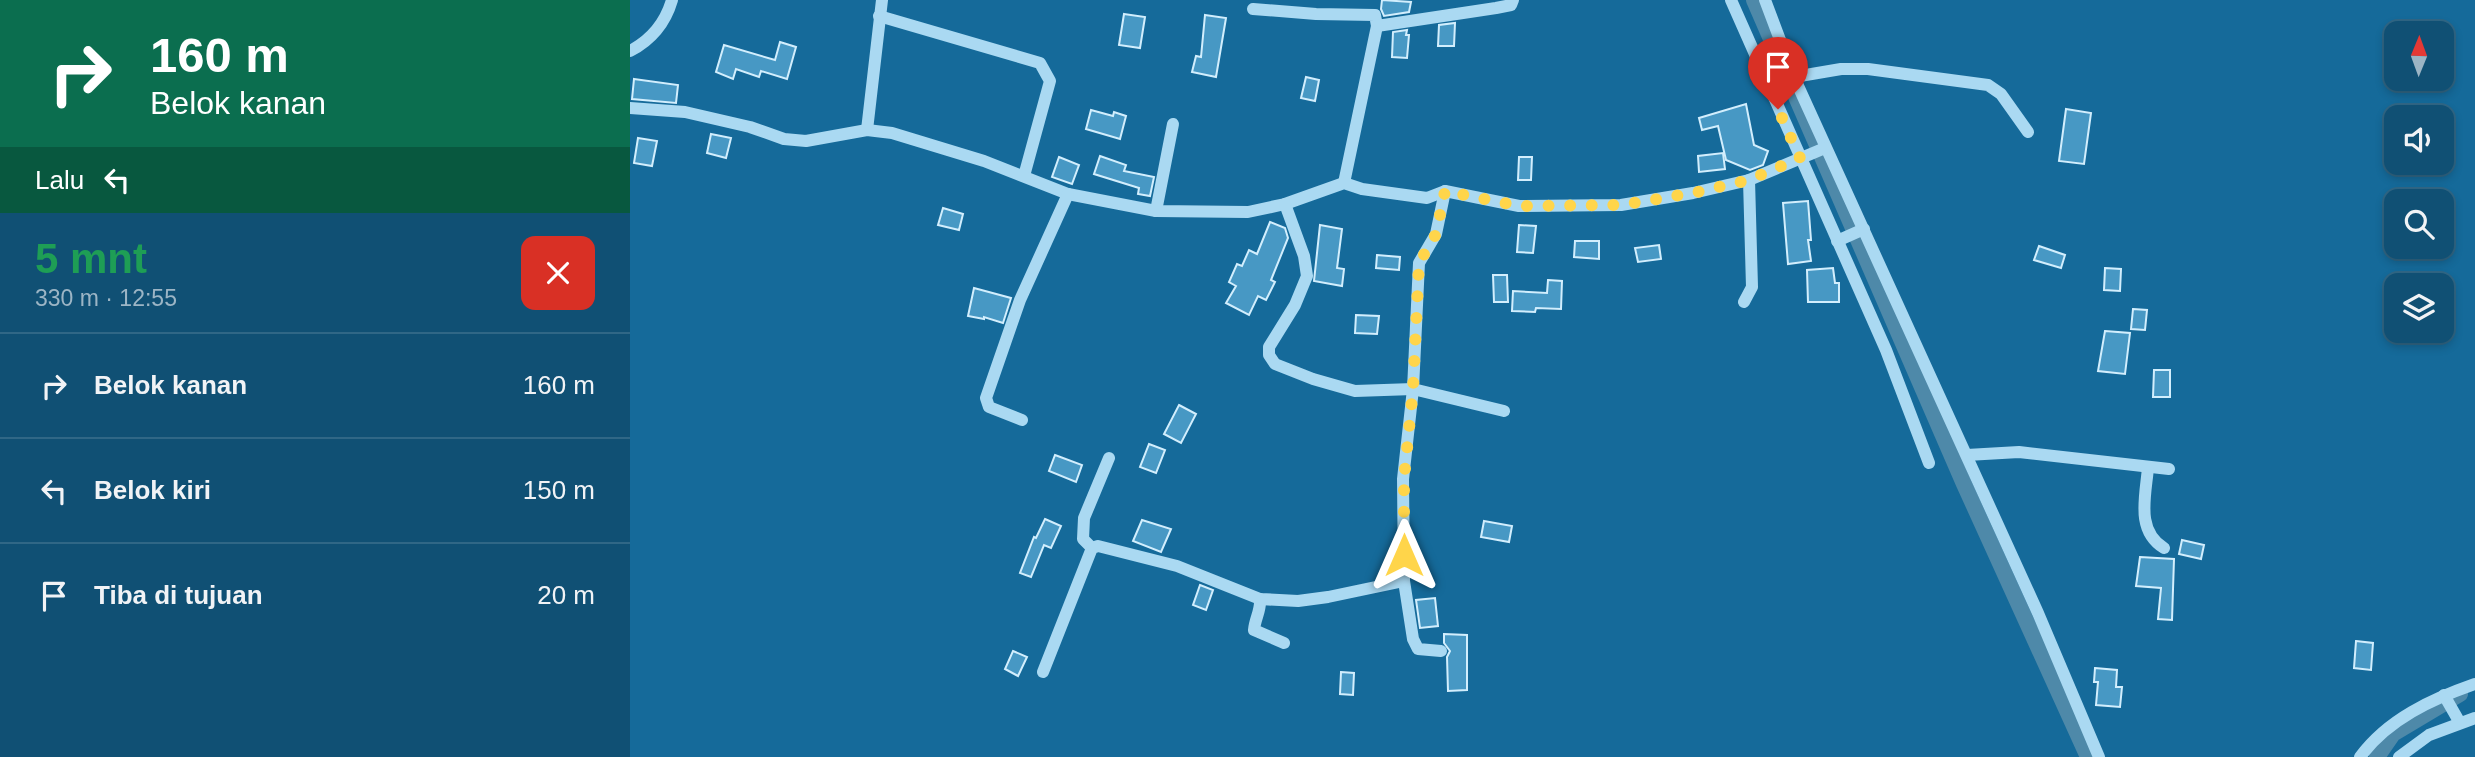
<!DOCTYPE html>
<html lang="id">
<meta charset="utf-8">
<style>
:root{--surface:#105074;--page:#1e5a7c;--text:#f1f3f6;--muted:#9cb5c5;--line:#306786}
body{margin:0;font-family:Helvetica,sans-serif;background:var(--page);color:var(--text);height:100vh;display:flex;flex-direction:column;font-size:26px;white-space:nowrap}
*{box-sizing:border-box;margin:0}
p{font-size:23px;color:var(--muted)}
.icon{flex:none;width:38px;height:38px;fill:none;stroke:currentColor;stroke-width:2;stroke-linecap:round;stroke-linejoin:round}
.map{position:relative;flex:1;overflow:hidden}
.side{display:flex;flex-direction:column;background:var(--surface);width:630px}
.side>*{flex:none}
.banner{background:#0b6e4f;color:#fff;overflow:hidden}
.needle{width:46px;rotate:1deg}
.buttons{position:absolute;left:1754px;top:21px;display:grid;gap:14px}
.buttons a{display:grid;place-items:center;width:70px;height:70px;border-radius:14px;background:var(--surface);box-shadow:0 4px 10px #0003,0 0 0 2px var(--line);font-size:35px}
.pin{position:absolute;display:grid;place-items:center;width:60px;height:60px;color:#fff;margin:-72px -30px;border-radius:50% 50% 50% 0;rotate:-45deg;box-shadow:0 0 7px #0007}
.pin .icon{rotate:45deg}
.me{position:absolute;width:77px;margin:-38px;rotate:0deg;stroke-linejoin:round;filter:drop-shadow(0 0 5px #0008)}
.turn{display:flex;align-items:center;gap:24px;height:147px;padding:0 35px;font-size:32px}
.turn .icon{width:91px;height:91px;stroke-width:2.5}
.turn b{display:block;font-size:49px;line-height:60px}
.then{display:flex;align-items:center;height:66px;padding:0 35px;background:#0003;gap:14px;font-size:26px}
.round{display:grid;place-items:center;flex:none;width:74px;height:74px;border-radius:14px;background:var(--page)}
.summary{display:flex;align-items:center;justify-content:space-between;height:119px;padding:0 35px}
h1{font-size:42px;font-weight:800;line-height:52px;color:#1e9e55}
ul{padding:0;list-style:none}
li{display:flex;align-items:center;gap:21px;height:105px;padding:0 35px;border-top:2px solid var(--line)}
li div{flex:1}
li b{display:block;font-size:26px}
li em{font-style:normal}
main{display:flex;flex:1;min-height:0}
.map>svg:first-child{display:block}
.lines{fill:none;stroke-linecap:round;stroke-linejoin:round}
.canal{stroke:#4e89a9;stroke-width:16}
.building{fill:#4798c4;stroke:#d2eefd;stroke-width:2}
.minor{stroke:#aad9f2;stroke-width:12}
.route{stroke:#ffd54a;stroke-width:12;stroke-dasharray:0 21.6}
</style>
<main>
<section class="side">
<div class="banner">
<div class="turn"><svg class="icon" aria-label="right" viewBox="0 0 24 24"><path d="M7 20v-9h11M14 6l5 5-5 5"/></svg><div><b>160 m</b>Belok kanan</div></div>
<div class="then">Lalu<svg class="icon" aria-label="left" viewBox="0 0 24 24"><path d="M17 20v-9H6M10 6l-5 5 5 5"/></svg></div>
</div>
<div class="summary"><div><h1>5 mnt</h1><p>330 m · 12:55</p></div><a class="round" style="background:#d93025;color:#fff"><svg class="icon" aria-label="close" viewBox="0 0 24 24"><path d="M6 6l12 12M18 6L6 18"/></svg></a></div>
<ul>
<li><svg class="icon" aria-label="right" viewBox="0 0 24 24"><path d="M7 20v-9h11M14 6l5 5-5 5"/></svg><div><b>Belok kanan</b></div><em>160 m</em></li>
<li><svg class="icon" aria-label="left" viewBox="0 0 24 24"><path d="M17 20v-9H6M10 6l-5 5 5 5"/></svg><div><b>Belok kiri</b></div><em>150 m</em></li>
<li><svg class="icon" aria-label="arrive" viewBox="0 0 24 24"><path d="M6 21V4h12l-3 4 3 4H6"/></svg><div><b>Tiba di tujuan</b></div><em>20 m</em></li>
</ul>
</section>
<div class="map">
<svg width="1845" height="757" viewBox="0 0 1845 757">
<rect width="100%" height="100%" fill="#156a9a"/>
<g class="lines">
<g class="canal">
<path d="M1124,0L1334,484L1458,757"/>
<path d="M1747,757L1763,734L1830,694"/>
</g>
</g>
<g class="building">
<path d="M752,0L781,2L779,12L754,16L751,9Z"/>
<path d="M494,14L515,17L510,48L489,45Z"/>
<path d="M575,15L596,18L586,77L562,72L566,56L571,57Z"/>
<path d="M825,23L824,46H808L809,25Z"/>
<path d="M777,30L776,35H779L777,58L762,57L763,32Z"/>
<path d="M150,42L166,47L157,79L131,71L129,77L106,69L103,79L86,72L94,45L145,60Z"/>
<path d="M676,77L689,80L685,101L671,98Z"/>
<path d="M4,79L48,85L46,103L2,99Z"/>
<path d="M1116,104L1124,145L1138,151L1133,165L1120,170L1096,160L1088,126L1072,130L1069,118Z"/>
<path d="M1436,109L1461,113L1454,164L1429,161Z"/>
<path d="M461,110L483,116L484,112L496,116L490,139L456,129Z"/>
<path d="M81,134L101,138L96,158L77,153Z"/>
<path d="M8,138L27,141L22,166L4,163Z"/>
<path d="M1093,153L1095,169L1069,172L1068,156Z"/>
<path d="M470,156L496,165L494,171L524,177L520,196L508,194L509,188L464,174Z"/>
<path d="M429,157L449,165L442,184L422,177Z"/>
<path d="M889,157H902L901,180H888Z"/>
<path d="M1178,201L1181,240H1178L1181,261L1158,264L1153,203Z"/>
<path d="M313,208L333,214L329,230L308,225Z"/>
<path d="M640,222L655,228L658,238L641,280L645,282L636,300L628,296L619,315L596,303L606,286L599,282L607,264L612,266L619,250L627,254Z"/>
<path d="M690,225L712,229L707,268L714,269L712,286L684,281Z"/>
<path d="M889,225L906,226L903,253L887,252Z"/>
<path d="M945,241H969V259L944,257Z"/>
<path d="M1029,245L1031,259L1008,262L1005,248Z"/>
<path d="M1409,246L1435,255L1431,268L1404,260Z"/>
<path d="M747,255L770,257L769,270L746,268Z"/>
<path d="M1203,268L1205,283H1209V302H1178L1177,270Z"/>
<path d="M1475,268L1491,269L1490,291L1474,290Z"/>
<path d="M863,275H877L878,302H864Z"/>
<path d="M918,280L932,281L931,309L906,308L905,312L882,311L883,291L917,293Z"/>
<path d="M344,288L381,298L373,323L354,317V319L338,316Z"/>
<path d="M1503,309L1517,310L1515,330L1501,329Z"/>
<path d="M726,315L749,316L747,334L725,333Z"/>
<path d="M1475,331L1500,333L1495,374L1468,371Z"/>
<path d="M1524,370H1540V397H1523Z"/>
<path d="M549,405L566,414L551,443L534,434Z"/>
<path d="M519,444L535,450L526,473L510,467Z"/>
<path d="M425,455L452,465L446,482L419,471Z"/>
<path d="M415,519L431,526L421,548L414,545L401,577L390,573L404,537L406,538Z"/>
<path d="M512,520L541,529L531,552L503,541Z"/>
<path d="M854,521L882,526L879,542L851,537Z"/>
<path d="M1552,540L1574,545L1571,559L1549,554Z"/>
<path d="M1510,557L1544,559L1542,620L1528,619L1531,588L1506,586Z"/>
<path d="M570,585L583,590L576,610L563,605Z"/>
<path d="M805,598L808,626L790,628L786,600Z"/>
<path d="M814,634L837,635V690L818,691L817,657L820,651L814,643Z"/>
<path d="M1726,641L1743,643L1741,670L1724,668Z"/>
<path d="M383,651L397,657L388,676L375,669Z"/>
<path d="M1465,668L1487,670L1486,687H1492L1490,707L1466,705L1468,682H1464Z"/>
<path d="M711,672L724,673L723,695L710,694Z"/>
</g>
<g class="lines">
<g class="minor">
<path d="M1101,0L1256,350L1299,463"/>
<path d="M1135,0L1164,77L1408,613L1469,757"/>
<path d="M623,9L686,14L745,15L747,26L714,183"/>
<path d="M249,16L410,63L420,81L394,176"/>
<path d="M747,26L866,8L881,5L883,0"/>
<path d="M0,51C21,40 35,24 42,0"/>
<path d="M1127,60L1153,49"/>
<path d="M1164,77L1211,69H1238L1358,85L1371,94L1398,132"/>
<path d="M0,108L55,112L120,127L154,139L176,141L237,130L262,133L354,161L438,194L526,211L618,212L655,204L714,183L732,189L797,198L815,191L889,206L991,205L1063,193L1119,180L1195,148"/>
<path d="M237,130L252,0"/>
<path d="M655,204L674,256L677,276L665,305L639,347V355L645,364L683,379L725,391L783,389L874,411"/>
<path d="M526,211L543,124"/>
<path d="M1207,241L1234,229"/>
<path d="M1114,302L1122,287L1119,180"/>
<path d="M392,420L359,407L356,398L390,300L438,194"/>
<path d="M1337,455L1389,452L1539,469"/>
<path d="M1518,467C1516,495 1505,530 1534,548"/>
<path d="M462,548L453,539L454,518L479,458"/>
<path d="M630,599C631,611 625,618 624,630L654,643"/>
<path d="M811,651L788,649L783,639L774,581L773,479L783,389L789,263L806,234L815,191"/>
<path d="M413,672L462,548L468,546L547,566L630,599L668,601L698,597L774,581"/>
<path d="M1814,695L1830,723"/>
<path d="M1730,757C1758,719 1802,699 1845,684"/>
<path d="M1769,757L1799,735L1845,718"/>
</g>
</g>
<g class="lines">
<path class="route" d="M774,555V479L783,389L789,263L806,234L815,191L889,206L991,205L1063,193L1119,180L1170,158L1148,109"/>
</g>
</svg>
<div class="buttons">
<a><svg class="needle" viewBox="-14 -14 28 28"><path d="M0-13l5 13h-10z" fill="#e53935"/><path d="M0 13l5-13h-10z" fill="#9cb5c5"/></svg></a>
<a><svg class="icon" aria-label="sound" viewBox="0 0 24 24"><path d="M4 9h4l5-4v14l-5-4H4zM17 9q2 3 0 6"/></svg></a>
<a><svg class="icon" aria-label="search" viewBox="0 0 24 24"><circle cx="10" cy="10" r="6"/><path d="M15 15l6 6"/></svg></a>
<a><svg class="icon" aria-label="layers" viewBox="0 0 24 24"><path d="M12 4l9 5-9 5-9-5zM3 14l9 5 9-5"/></svg></a>
</div>
<div class="pin" style="left:1148px;top:109px;background:#d93025"><svg class="icon" aria-label="arrive" viewBox="0 0 24 24"><path d="M6 21V4h12l-3 4 3 4H6"/></svg></div>
<svg class="me" style="left:774px;top:555px" viewBox="-20 -20 40 40"><path d="M0-17L14 15 0 8-14 15z" fill="#ffd54a" stroke="#fff" stroke-width="4"/></svg>
</div>
</main>
